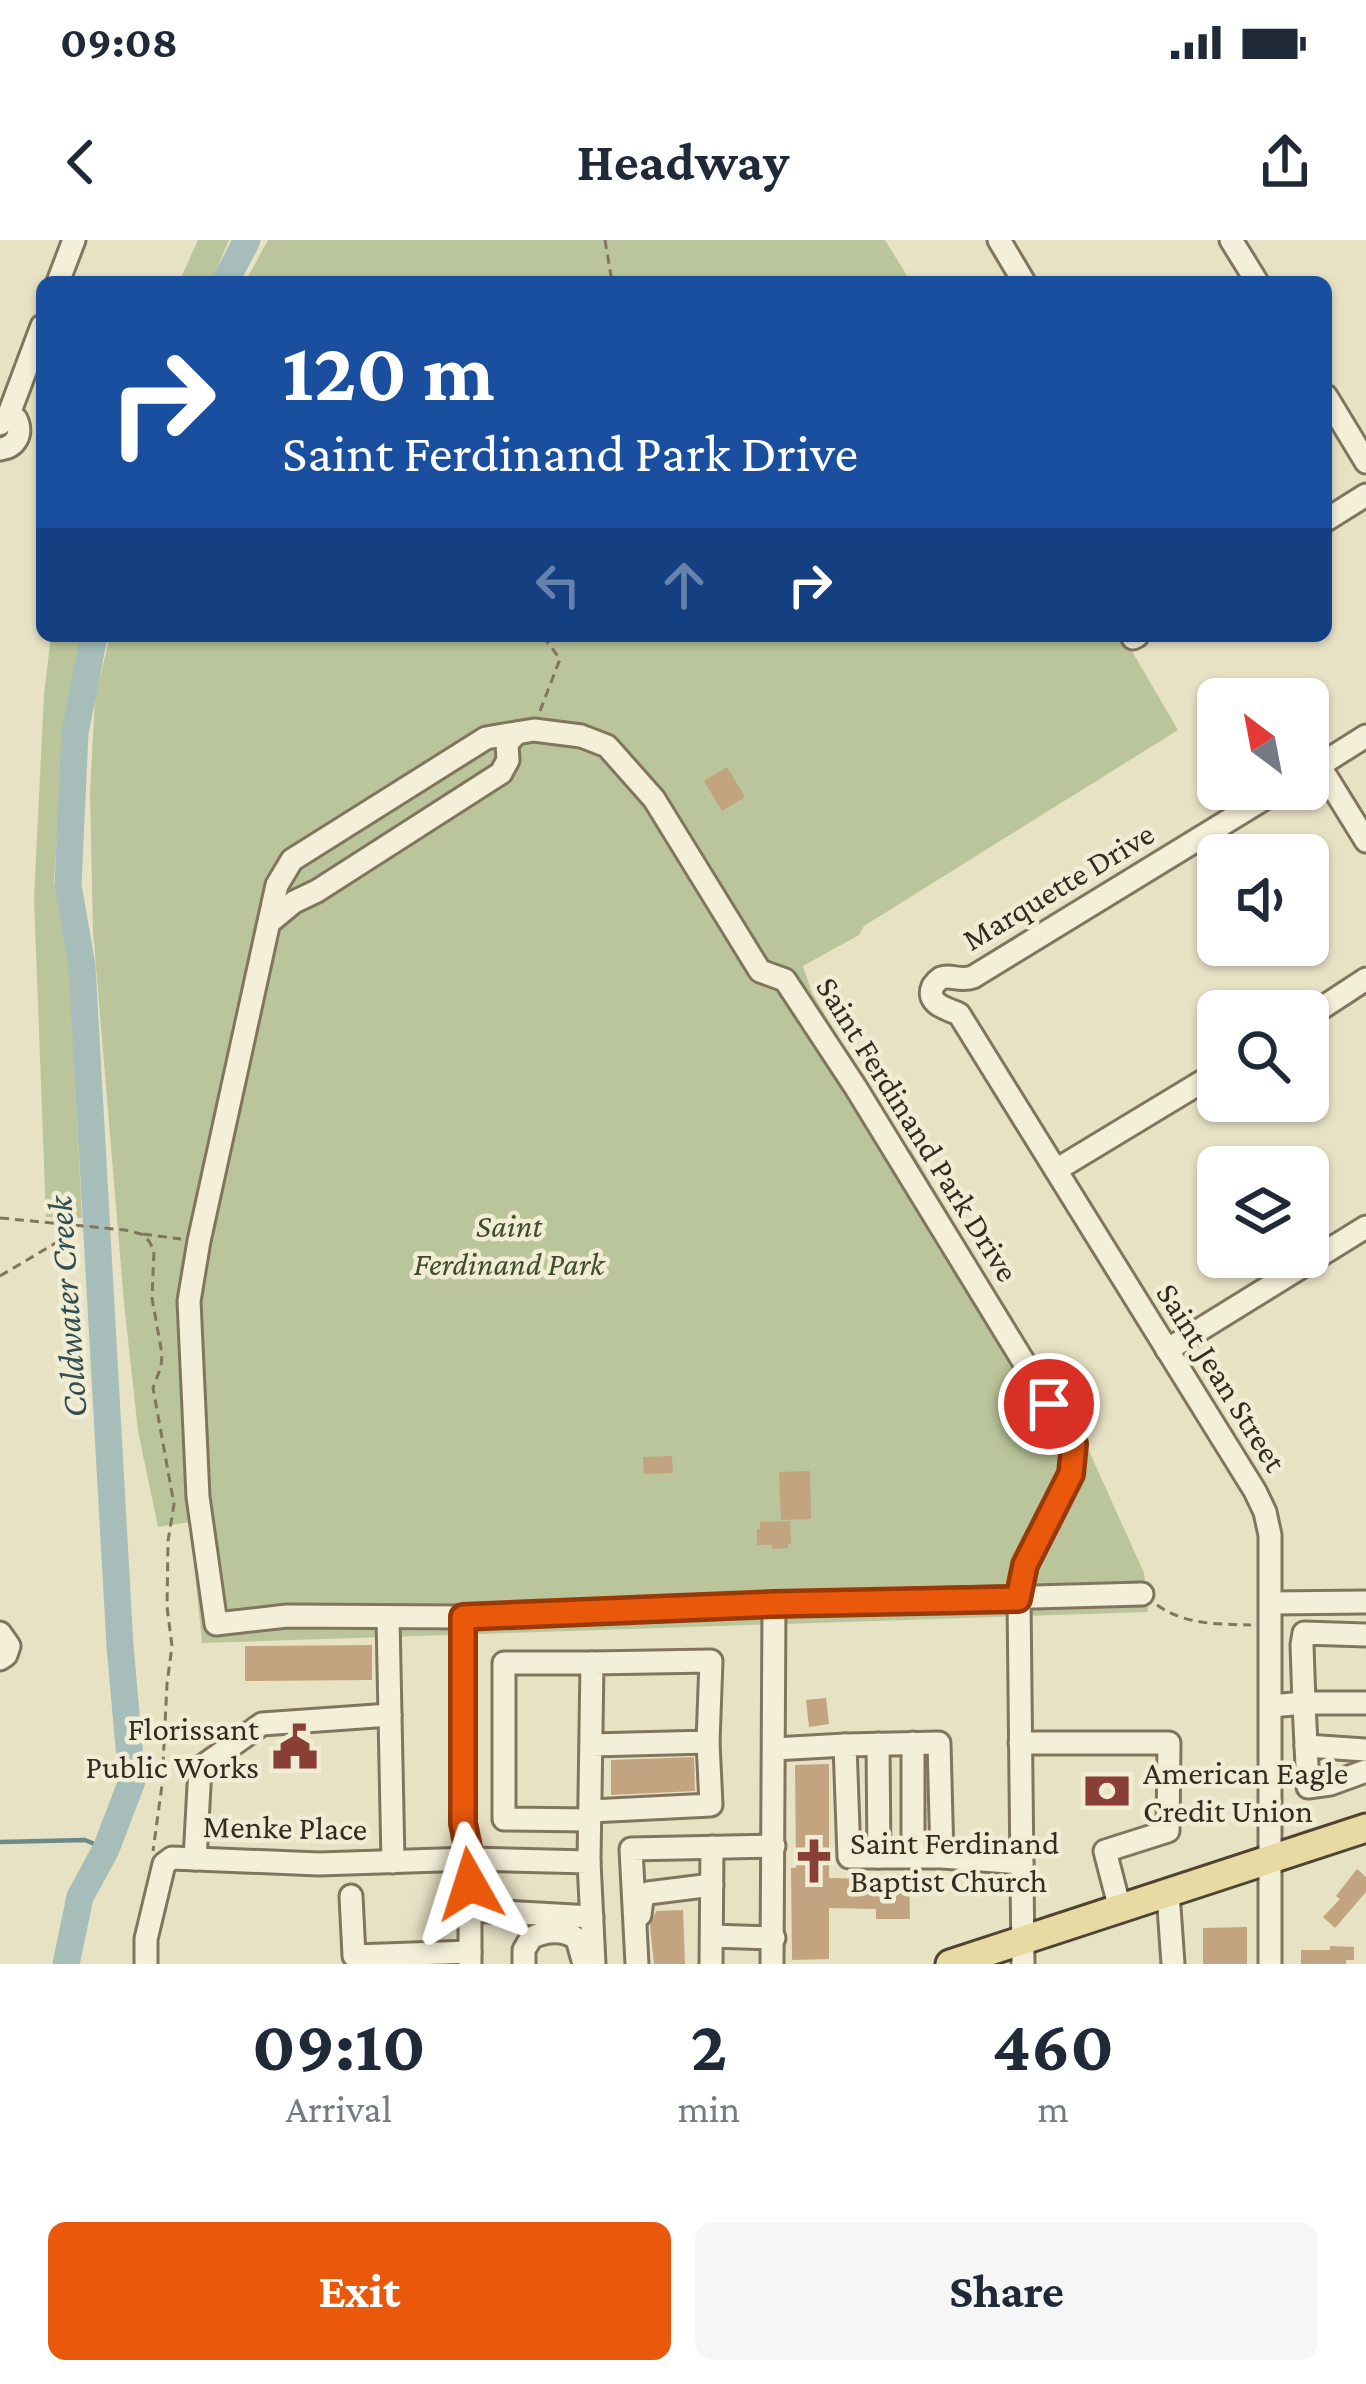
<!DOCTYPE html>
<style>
:root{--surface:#fff;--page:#f6f6f7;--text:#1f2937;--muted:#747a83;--accent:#ea580c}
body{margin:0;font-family:"Crimson Pro",serif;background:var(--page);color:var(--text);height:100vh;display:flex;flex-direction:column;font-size:45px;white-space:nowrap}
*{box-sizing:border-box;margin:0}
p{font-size:39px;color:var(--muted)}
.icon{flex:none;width:66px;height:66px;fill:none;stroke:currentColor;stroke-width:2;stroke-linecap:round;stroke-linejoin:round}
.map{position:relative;height:1724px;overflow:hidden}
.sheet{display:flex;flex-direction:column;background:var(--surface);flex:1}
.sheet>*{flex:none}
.banner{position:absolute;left:36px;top:36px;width:1296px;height:366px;border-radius:18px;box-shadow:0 3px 9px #0004;background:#1a4fa0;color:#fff;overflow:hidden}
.needle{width:78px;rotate:328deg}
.controls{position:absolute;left:1197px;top:438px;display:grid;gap:24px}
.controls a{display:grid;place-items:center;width:132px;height:132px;border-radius:18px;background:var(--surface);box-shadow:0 3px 9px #0004;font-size:60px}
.pin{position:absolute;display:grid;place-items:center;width:102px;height:102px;color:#fff;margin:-51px;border:6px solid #fff;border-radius:50%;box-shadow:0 3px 12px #0007}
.me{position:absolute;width:132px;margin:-66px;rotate:354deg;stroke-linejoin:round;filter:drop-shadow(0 0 9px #0008)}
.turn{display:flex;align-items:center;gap:42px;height:252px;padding:0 48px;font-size:54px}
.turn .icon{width:156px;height:156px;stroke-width:2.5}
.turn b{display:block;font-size:84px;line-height:102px}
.lanes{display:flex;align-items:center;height:114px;padding:0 48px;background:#0003;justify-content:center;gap:60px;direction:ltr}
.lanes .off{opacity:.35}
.eta{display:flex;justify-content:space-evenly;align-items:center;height:204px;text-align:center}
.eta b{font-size:72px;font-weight:700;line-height:84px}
.action{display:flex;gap:24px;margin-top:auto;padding:24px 48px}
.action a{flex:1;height:138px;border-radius:18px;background:var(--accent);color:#fff;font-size:48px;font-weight:700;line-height:138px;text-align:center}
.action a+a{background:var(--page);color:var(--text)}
.status{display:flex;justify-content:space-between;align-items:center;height:84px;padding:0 60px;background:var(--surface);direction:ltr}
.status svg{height:33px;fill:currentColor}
header{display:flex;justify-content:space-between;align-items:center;height:156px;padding:0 48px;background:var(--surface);font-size:54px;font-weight:700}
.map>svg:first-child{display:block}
.green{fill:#bbc59b}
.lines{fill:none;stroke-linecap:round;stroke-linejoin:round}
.stream{stroke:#6e8a86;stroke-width:4.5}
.river{stroke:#a6bdb9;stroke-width:27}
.building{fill:#c2a480}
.minor-casing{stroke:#81755e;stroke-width:27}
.major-casing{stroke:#504331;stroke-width:33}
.path{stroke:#81755e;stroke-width:3;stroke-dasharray:9 6;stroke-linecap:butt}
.minor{stroke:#f4efd8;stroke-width:21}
.major{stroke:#e7daa2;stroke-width:27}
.route-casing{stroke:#983908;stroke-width:30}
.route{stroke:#ea580c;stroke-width:21}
.labels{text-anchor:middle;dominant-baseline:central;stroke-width:9;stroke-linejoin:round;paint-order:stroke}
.street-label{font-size:33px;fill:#332c20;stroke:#f1ecd4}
.park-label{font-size:33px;font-style:italic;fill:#3f4d29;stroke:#f1ecd4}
.poi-label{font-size:33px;fill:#332c20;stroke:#f1ecd4;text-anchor:start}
.water-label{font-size:36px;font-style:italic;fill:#314f51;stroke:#f1ecd4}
</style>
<div class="status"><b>09:08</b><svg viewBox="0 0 49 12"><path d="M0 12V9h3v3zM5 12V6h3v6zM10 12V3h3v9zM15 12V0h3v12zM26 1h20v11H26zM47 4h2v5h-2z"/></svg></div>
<header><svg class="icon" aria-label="back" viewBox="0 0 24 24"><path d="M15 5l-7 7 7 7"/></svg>Headway<svg class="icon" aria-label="share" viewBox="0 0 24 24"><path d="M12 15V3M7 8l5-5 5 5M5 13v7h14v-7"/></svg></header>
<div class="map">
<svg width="1366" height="1724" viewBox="0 0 1366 1724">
<rect width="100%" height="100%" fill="#e8e2c5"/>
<g class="green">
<path d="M198,0H229L211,42H179Z"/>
<path d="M268,0H885L911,42H245Z"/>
<path d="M51,396H81L65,480L54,642L69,719L82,978L46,977L34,659L44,454Z"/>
<path d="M110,396H1123L1178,490L864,686L859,695L803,726L812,753L902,905L911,910L1085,1202L1144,1333L1148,1372L202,1403L190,1282L158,1287L138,1191L124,1063L93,691L90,553L95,457Z"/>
</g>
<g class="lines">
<path class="stream" d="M0,1602L85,1600L106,1609"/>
<g class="river">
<path d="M225,42L247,0"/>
<path d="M66,1724L80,1657L106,1609L132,1541L120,1406L82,726L68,645L75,493L94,396"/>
</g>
</g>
<g class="building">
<path d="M727,527L745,557L722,571L704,541Z"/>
<path d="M672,1216L673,1233L644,1234L643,1217Z"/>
<path d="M810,1231L811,1279L781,1280L779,1232Z"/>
<path d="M790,1281L791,1304H788V1308L772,1309V1305H757V1289H760V1282Z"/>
<path d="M372,1405V1440L245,1441V1406Z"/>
<path d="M826,1458L829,1484L809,1487L806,1460Z"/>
<path d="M694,1517L695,1551L611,1555V1520Z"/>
<path d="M829,1524V1638L876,1639V1635L909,1634L910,1679H876V1669L829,1668V1719L792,1720L791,1628H796L795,1525Z"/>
<path d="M1357,1629L1366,1637V1652L1335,1688L1323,1677L1340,1659L1336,1656Z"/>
<path d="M683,1670L685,1724H654L650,1686L656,1671Z"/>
<path d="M1247,1687V1724H1203V1688Z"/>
<path d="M1330,1706L1354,1707V1720H1346V1724H1301V1710H1330Z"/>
</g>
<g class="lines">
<g class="minor-casing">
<g id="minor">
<path d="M999,0L1024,42"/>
<path d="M1231,0L1257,42"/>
<path d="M58,42L74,0"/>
<path d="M1326,156L1366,222"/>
<path d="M0,184L9,174L42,86"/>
<path d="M0,209C16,207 23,194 16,179L9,174"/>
<path d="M1326,280L1366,255"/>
<path d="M1133,398L1137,396"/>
<path d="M1319,525L1366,601"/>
<path d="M1309,532L1366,496"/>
<path d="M271,681L294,662L317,651L501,533L508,520L507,503L517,493"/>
<path d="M1308,777L1366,739"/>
<path d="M1056,930L1218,832"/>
<path d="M1167,1110L1366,987"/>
<path d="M1271,1363L1366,1362"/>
<path d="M463,1377V1583L470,1619V1724"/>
<path d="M388,1378L393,1622"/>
<path d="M0,1393L9,1406L6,1415L0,1419"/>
<path d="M1366,1463H1304L1308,1547L1330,1544L1366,1531"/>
<path d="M1271,1466L1304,1463L1302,1405L1304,1393L1366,1395"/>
<path d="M913,1503V1617"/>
<path d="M1020,1503H1169L1168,1591L1105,1611L1120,1669"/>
<path d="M878,1504L879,1617"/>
<path d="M1306,1506L1366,1510"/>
<path d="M774,1509L845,1505"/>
<path d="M591,1571L711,1565L708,1502"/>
<path d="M590,1580L504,1579V1423H592"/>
<path d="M942,1617L939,1503L845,1505L849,1617H942L1022,1623"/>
<path d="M195,1619L200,1528L262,1484L390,1475"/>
<path d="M589,1622L592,1423L711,1421L708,1502L592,1505"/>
<path d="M1168,1653L1173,1724"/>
<path d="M351,1656L354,1716L470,1712"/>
<path d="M470,1670L592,1677"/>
<path d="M640,1675L642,1659L648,1653L712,1645"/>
<path d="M712,1696L774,1698"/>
<path d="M146,1724V1699L164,1624L172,1618L319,1624L470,1619L589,1622L594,1724"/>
<path d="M524,1724V1710L531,1698C546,1690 564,1689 577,1699L584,1724"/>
<path d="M637,1724L631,1609L774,1606"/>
<path d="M711,1724L712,1607"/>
<path d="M772,1724L774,1364"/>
<path d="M1023,1724L1019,1359L1025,1325L1071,1235L1074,1204L856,848L785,740L760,731L654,559L607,506L581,496L534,490L486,498L292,620L277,645L199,1001L189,1061L198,1257L216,1384L287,1376L463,1377L774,1364L1142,1354"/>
<path d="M1270,1724V1295L1265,1272L1255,1251L959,774C948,769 925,764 933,746C935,743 938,740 941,738C951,734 959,742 973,737L1280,549"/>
</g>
</g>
<g class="major-casing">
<path id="major" d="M950,1724L1366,1588"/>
</g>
<g class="path">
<path d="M605,0L612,42"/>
<path d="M540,471L560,419L543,396"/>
<path d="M0,978L125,990L141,994L149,1001L154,1011L152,1058L162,1114L161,1127L153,1148L174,1264L168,1301L167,1367L172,1406L167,1444L162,1545L153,1611"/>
<path d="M143,994L181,999"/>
<path d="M0,1036L59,1001L71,985"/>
<path d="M1157,1365C1186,1385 1216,1384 1251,1385"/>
</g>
<use href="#minor" class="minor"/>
<use href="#major" class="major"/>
</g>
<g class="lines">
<g class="route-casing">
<path id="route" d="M470,1644V1618L463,1583V1377L774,1364L1018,1359L1025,1325L1071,1234L1074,1204L1049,1164"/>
</g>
<use href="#route" class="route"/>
</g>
<defs>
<g id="civic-bare" transform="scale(3.6)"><path d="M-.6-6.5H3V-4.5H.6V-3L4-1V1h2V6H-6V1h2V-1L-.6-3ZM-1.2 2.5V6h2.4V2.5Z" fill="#893f35" stroke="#f1ecd4" stroke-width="2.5" paint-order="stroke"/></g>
<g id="bank-bare" transform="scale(3.6)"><path d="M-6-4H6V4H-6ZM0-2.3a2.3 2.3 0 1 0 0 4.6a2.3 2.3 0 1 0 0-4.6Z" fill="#893f35" stroke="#f1ecd4" stroke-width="2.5" paint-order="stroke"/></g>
<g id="church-bare" transform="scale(3.6)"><path d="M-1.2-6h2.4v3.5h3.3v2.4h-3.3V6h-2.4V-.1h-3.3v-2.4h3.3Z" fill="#893f35" stroke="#f1ecd4" stroke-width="2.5" paint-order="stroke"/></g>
</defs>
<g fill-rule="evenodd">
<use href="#civic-bare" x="295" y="1507"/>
<use href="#bank-bare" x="1107" y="1551"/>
<use href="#church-bare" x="814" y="1621"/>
</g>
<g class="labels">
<g class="street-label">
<text transform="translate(1058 646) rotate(-31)">Marquette Drive</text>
<text transform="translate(918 889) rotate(58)">Saint Ferdinand Park Drive</text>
<text transform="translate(1222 1137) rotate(58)">Saint Jean Street</text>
<text transform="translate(285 1587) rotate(1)">Menke Place</text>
</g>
<g class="park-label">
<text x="509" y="985">Saint<tspan x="509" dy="38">Ferdinand Park</tspan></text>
</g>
<g class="poi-label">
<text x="259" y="1488" text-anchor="end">Florissant<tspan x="259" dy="38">Public Works</tspan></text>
<text x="1143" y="1532">American Eagle<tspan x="1143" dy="38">Credit Union</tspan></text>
<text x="850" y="1602">Saint Ferdinand<tspan x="850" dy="38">Baptist Church</tspan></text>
</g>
<g class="water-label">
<text transform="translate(67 1067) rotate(-94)">Coldwater Creek</text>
</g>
</g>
</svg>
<div class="controls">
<a><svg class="needle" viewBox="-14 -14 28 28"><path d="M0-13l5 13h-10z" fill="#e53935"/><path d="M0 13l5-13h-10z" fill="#747a83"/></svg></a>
<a><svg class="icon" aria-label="sound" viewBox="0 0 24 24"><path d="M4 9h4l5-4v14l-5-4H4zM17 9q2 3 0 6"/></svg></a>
<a><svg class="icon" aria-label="search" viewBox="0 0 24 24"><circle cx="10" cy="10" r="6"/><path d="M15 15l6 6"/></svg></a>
<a><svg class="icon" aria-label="layers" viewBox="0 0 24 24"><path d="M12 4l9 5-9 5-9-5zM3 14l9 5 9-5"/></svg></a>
</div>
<div class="pin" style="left:1049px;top:1164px;background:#d93025"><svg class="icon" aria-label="arrive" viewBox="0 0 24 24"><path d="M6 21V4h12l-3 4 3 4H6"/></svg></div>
<svg class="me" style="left:470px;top:1644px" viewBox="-20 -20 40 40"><path d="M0-17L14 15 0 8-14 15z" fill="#ea580c" stroke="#fff" stroke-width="4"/></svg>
<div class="banner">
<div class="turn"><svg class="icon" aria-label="right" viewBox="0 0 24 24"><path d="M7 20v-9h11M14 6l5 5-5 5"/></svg><div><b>120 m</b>Saint Ferdinand Park Drive</div></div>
<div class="lanes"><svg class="icon off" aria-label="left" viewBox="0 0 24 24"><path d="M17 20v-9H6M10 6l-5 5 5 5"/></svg><svg class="icon off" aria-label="ahead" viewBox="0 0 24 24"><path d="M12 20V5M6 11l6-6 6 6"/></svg><svg class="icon" aria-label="right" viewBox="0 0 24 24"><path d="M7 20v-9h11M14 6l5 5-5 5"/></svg></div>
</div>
</div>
<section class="sheet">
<div class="eta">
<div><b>09:10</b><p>Arrival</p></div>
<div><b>2</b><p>min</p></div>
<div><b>460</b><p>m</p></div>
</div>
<div class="action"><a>Exit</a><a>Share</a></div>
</section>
